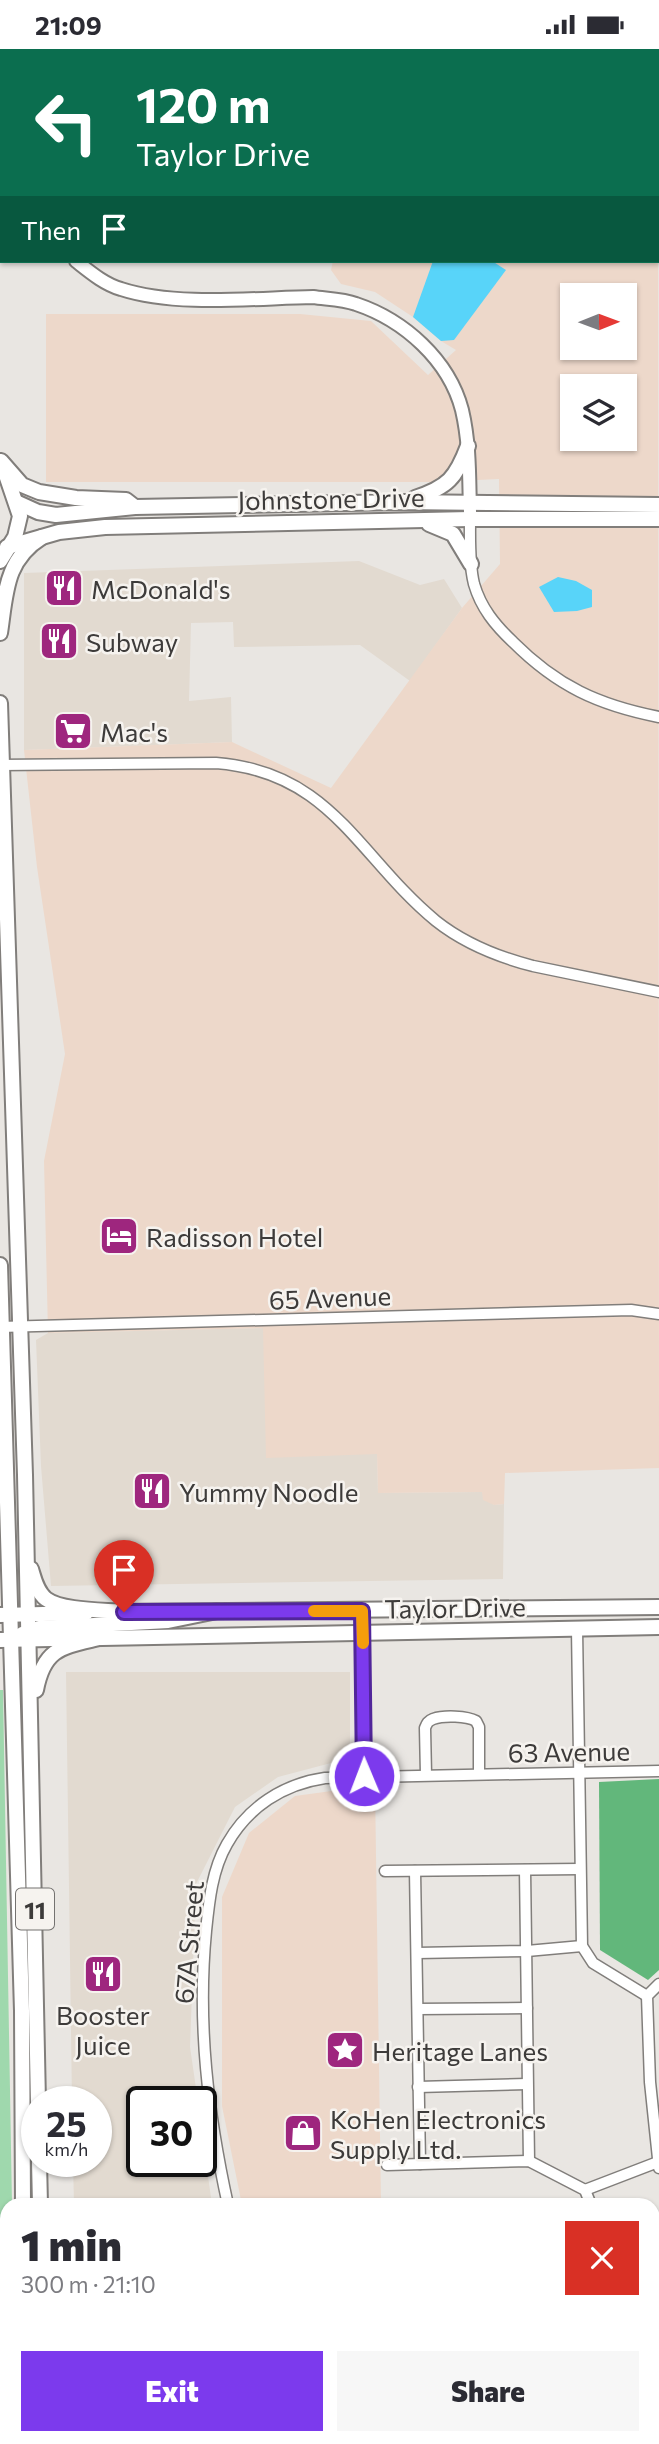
<!DOCTYPE html>
<meta charset="utf-8">
<style>
:root{--surface:#fff;--page:#f7f7f7;--text:#2b2b33;--muted:#7c7c81;--accent:#7c3aed}
body{margin:0;font-family:Commissioner,sans-serif;background:var(--page);color:var(--text);height:100vh;display:flex;flex-direction:column;font-size:26px;white-space:nowrap}
*{box-sizing:border-box;margin:0}
p{font-size:23px;color:var(--muted)}
.icon{flex:none;width:38px;height:38px;fill:none;stroke:currentColor;stroke-width:2;stroke-linecap:round;stroke-linejoin:round}
.map{position:relative;flex:1;overflow:hidden}
.panel{position:absolute;left:0px;top:2149px;width:660px;height:247px;display:flex;flex-direction:column;background:var(--surface);border-radius:21px 21px 0 0;box-shadow:0 2px 5px #0004}
.panel>*{flex:none}
.guide{position:absolute;left:0px;top:0px;width:660px;height:214px;box-shadow:0 2px 5px #0004;background:#0b6e4f;color:#fff;overflow:hidden}
.needle{width:46px;rotate:89deg}
.buttons{position:absolute;left:560px;top:234px;display:grid;gap:14px}
.buttons a{display:grid;place-items:center;width:77px;height:77px;border-radius:0px;background:var(--surface);box-shadow:0 2px 5px #0004;font-size:35px}
.speed{position:absolute;left:21px;top:2037px;display:flex;gap:14px;font-size:35px;font-weight:700;text-align:center}
.speed>*{display:grid;place-content:center;width:91px;height:91px;border-radius:50%;background:var(--surface);box-shadow:0 2px 5px #0004;line-height:1}
.speed small{font-size:18px;font-weight:400}
.speed .limit{border:4px solid #111;border-radius:10px;background:#fff;color:#111}
.pin{position:absolute;display:grid;place-items:center;width:60px;height:60px;color:#fff;margin:-72px -30px;border-radius:50% 50% 50% 0;rotate:-45deg;box-shadow:0 0 7px #0007}
.pin .icon{rotate:45deg}
.me{position:absolute;width:77px;margin:-38px;rotate:359deg;stroke-linejoin:round;filter:drop-shadow(0 0 5px #0008)}
.turn{display:flex;align-items:center;gap:24px;height:147px;padding:0 21px;font-size:32px}
.turn .icon{width:91px;height:91px;stroke-width:2.5}
.turn b{display:block;font-size:49px;line-height:60px}
.then{display:flex;align-items:center;height:66px;padding:0 21px;background:#0003;gap:14px;font-size:26px}
.round{display:grid;place-items:center;flex:none;width:74px;height:74px;border-radius:0px;background:var(--page)}
.headline{display:flex;align-items:center;justify-content:space-between;height:119px;padding:0 21px}
h1{font-size:42px;font-weight:800;line-height:52px}
.action{display:flex;gap:14px;margin-top:auto;padding:14px 21px}
.action a{flex:1;height:80px;border-radius:0px;background:var(--accent);color:#fff;font-size:28px;font-weight:800;line-height:80px;text-align:center}
.action a+a{background:var(--page);color:var(--text)}
.status{display:flex;justify-content:space-between;align-items:center;height:49px;padding:0 35px;background:var(--surface);direction:ltr}
.status svg{height:19px;fill:currentColor}
.map>svg:first-child{display:block}
.built{fill:#e2dad0}
.industrial{fill:#edd8ca;fill-rule:evenodd}
.green{fill:#9fd8ad}
.forest{fill:#62b77b}
.water{fill:#58d4f9}
.lines{fill:none;stroke-linecap:round;stroke-linejoin:round}
.minor-casing{stroke:#817e7b;stroke-width:13}
.tertiary-casing{stroke:#817e7b;stroke-width:16}
.secondary-casing{stroke:#817e7b;stroke-width:18}
.primary-casing{stroke:#817e7b;stroke-width:18}
.minor{stroke:#fff;stroke-width:10}
.tertiary{stroke:#fff;stroke-width:12}
.secondary{stroke:#fff;stroke-width:14}
.primary{stroke:#fff;stroke-width:14}
.rail-casing{stroke:#62605e;stroke-width:5}
.rail{stroke:#f6f3ef;stroke-width:2.5;stroke-dasharray:8;stroke-linecap:butt}
.route-casing{stroke:#51269a;stroke-width:18}
.route{stroke:#7c3aed;stroke-width:12}
.slow{stroke:#f59e0b;stroke-width:12}
.labels{text-anchor:middle;dominant-baseline:central;stroke-width:5;stroke-linejoin:round;paint-order:stroke}
.shield{fill:#f6f3ef;stroke:#747270;stroke-width:2}
.shield-label{font-size:24px;font-weight:bold;fill:#3d3b3a}
.street-label{font-size:26px;fill:#3d3b3a;stroke:#f6f3ef}
.poi-label{font-size:26px;fill:#3d3b3a;stroke:#f6f3ef;text-anchor:start}
</style>
<div class="status"><b>21:09</b><svg viewBox="0 0 49 12"><path d="M0 12V9h3v3zM5 12V6h3v6zM10 12V3h3v9zM15 12V0h3v12zM26 1h20v11H26zM47 4h2v5h-2z"/></svg></div>
<div class="map">
<svg width="659" height="2395" viewBox="0 0 659 2395">
<rect width="100%" height="100%" fill="#e9e6e2"/>
<g class="built">
<path d="M29,0H563L565,2H29Z"/>
<path d="M359,512L420,536L444,530L462,559L410,632L360,596L234,598L233,573L191,574L189,652L231,648L232,693L24,701V524Z"/>
<path d="M263,1279L377,1405L378,1444L482,1443L494,1456L504,1455L503,1530L51,1537L41,1417L36,1291L48,1284Z"/>
<path d="M66,1623H350V1709L278,1728L235,1758L196,1835L190,1998L198,2053H142V2112H201V2077L212,2156H74L73,2112H96V2053H72Z"/>
</g>
<g class="industrial">
<path d="M658,128L659,1419L505,1424L504,1455L494,1456L483,1451L482,1443L378,1444L377,1405L266,1409L263,1279L48,1284L44,1112L65,1005L37,818L24,701L232,693L331,739L462,559L500,515L499,430L435,433H46V265H300L371,272L428,326L456,301L441,292L413,268L375,243L341,235L331,221L333,212H658ZM572,247H625V299H572ZM572,338H625V390H572Z"/>
<path d="M375,1736L381,2156H242L222,2057V1848L249,1784L295,1747Z"/>
</g>
<path class="green" d="M0,1641H3L12,2156H7V2369L0,2372Z"/>
<path class="forest" d="M659,1730V1921L648,1931L600,1901L599,1733Z"/>
<g class="water">
<path d="M433,212H492L506,221L454,291L441,292L413,268Z"/>
<path d="M558,528L576,532L592,541V558L577,562L554,563L539,538Z"/>
</g>
<g class="lines">
<g class="minor-casing">
<g id="minor">
<path d="M470,470C470,491 469,515 474,535C481,559 495,576 513,593C557,637 598,656 659,668"/>
<path d="M0,716L216,714C332,723 358,808 436,872C465,895 498,908 533,917L659,943"/>
<path d="M0,1278L631,1261L659,1265"/>
<path d="M362,1562L364,1727"/>
<path d="M577,1580L582,1897L593,1914L647,1947"/>
<path d="M426,1726L425,1679C427,1674 428,1672 433,1670C444,1666 467,1667 476,1672L479,1678V1725"/>
<path d="M525,1821L529,2112"/>
<path d="M385,1822L580,1820"/>
<path d="M415,1822L420,2115"/>
<path d="M417,1904L527,1902L582,1897"/>
<path d="M659,1935L647,1947L650,2033L659,2119"/>
<path d="M418,1960L527,1959"/>
<path d="M418,2038L527,2035"/>
<path d="M387,2116L529,2112L585,2141L591,2156"/>
<path d="M585,2141L658,2113"/>
<path d="M228,2156C208,2065 197,1975 206,1882C209,1852 212,1821 227,1795C248,1758 283,1735 325,1729L659,1722"/>
</g>
</g>
<g class="tertiary-casing">
<g id="tertiary">
<path d="M17,0V2"/>
<path d="M76,212C90,223 104,235 121,240C176,258 255,249 313,248C327,250 343,250 356,255C404,271 449,311 462,361C470,395 469,429 470,463"/>
<path d="M653,2242L659,2240"/>
<path d="M0,2385L7,2383"/>
<path d="M475,2389L476,2395"/>
</g>
</g>
<g class="secondary-casing">
<g id="secondary">
<path d="M415,449C448,438 456,429 468,397"/>
<path d="M16,453L38,463L56,466L135,458L402,453L659,456"/>
<path d="M429,475L453,485L471,515"/>
<path d="M7,498L59,483L105,478L470,470H659"/>
<path d="M113,1563L659,1558"/>
<path d="M0,1566L86,1564"/>
<path d="M0,1591L659,1578"/>
</g>
</g>
<g class="primary-casing">
<g id="primary">
<path d="M1,412L22,436L39,443L76,449L126,451L135,458"/>
<path d="M0,512L15,488L20,467L5,423"/>
<path d="M0,584C6,544 5,511 42,488"/>
<path d="M0,654L25,1426L38,2053"/>
<path d="M0,1216L22,1962L23,2156"/>
<path d="M31,1520C34,1530 37,1543 46,1550C62,1562 104,1561 124,1563"/>
<path d="M22,1585L39,1579L168,1572L217,1562"/>
<path d="M36,1641C44,1599 62,1598 99,1589"/>
<path d="M39,2112L40,2156"/>
<path d="M25,2389V2395"/>
<path d="M44,2389V2395"/>
</g>
</g>
<use href="#minor" class="minor"/>
<use href="#tertiary" class="tertiary"/>
<use href="#secondary" class="secondary"/>
<use href="#primary" class="primary"/>
<g class="rail-casing">
<g id="rail">
<path d="M95,0L104,2"/>
<path d="M123,0L133,2"/>
<path d="M157,0L167,2"/>
<path d="M226,0L235,2"/>
<path d="M269,0L278,2"/>
<path d="M288,0L308,2"/>
<path d="M531,0L533,2"/>
<path d="M658,67L659,68"/>
<path d="M658,83H659"/>
<path d="M658,94H659"/>
<path d="M658,106H659"/>
</g>
</g>
<use href="#rail" class="rail"/>
</g>
<g class="lines">
<g class="route-casing">
<path id="route" d="M124,1563L362,1562L364,1727"/>
</g>
<use href="#route" class="route"/>
<path class="slow" d="M314,1562H362L363,1594"/>
</g>
<defs>
<g id="restaurant-square" transform="scale(2.0125)"><rect x="-9" y="-9" width="18" height="18" rx="4" fill="#9e267e" stroke="#f6f3ef"/><path d="M-5-6h1v4h1v-4h1v4h1v-4h1v5L-1.5 .5V6h-2V.5L-5-1ZM5-6V6H3V1.5H1.5Q1.5-4 5-6Z" fill="#fff"/></g>
<g id="supermarket-square" transform="scale(2.0125)"><rect x="-9" y="-9" width="18" height="18" rx="4" fill="#9e267e" stroke="#f6f3ef"/><path d="M-6-5.5h2.5l.6 2H6L4.5 2H-2.5L-4.4-4H-6ZM-1.5 3.2a1.3 1.3 0 1 0 .1 0ZM3 3.2a1.3 1.3 0 1 0 .1 0Z" fill="#fff"/></g>
<g id="hotel-square" transform="scale(2.0125)"><rect x="-9" y="-9" width="18" height="18" rx="4" fill="#9e267e" stroke="#f6f3ef"/><path d="M-6-4.5h1.5V1H6V5H4.5V3h-9V5H-6ZM-4 0a1.8 1.8 0 1 1 3.6 0ZM.5 0V-2.5h3Q6-2.5 6 0Z" fill="#fff"/></g>
<g id="sight-square" transform="scale(2.0125)"><rect x="-9" y="-9" width="18" height="18" rx="4" fill="#9e267e" stroke="#f6f3ef"/><path d="M0-6L1.8-2.2L6-1.7L2.9 1.2L3.7 5.4L0 3.3L-3.7 5.4L-2.9 1.2L-6-1.7L-1.8-2.2Z" fill="#fff"/></g>
<g id="shop-square" transform="scale(2.0125)"><rect x="-9" y="-9" width="18" height="18" rx="4" fill="#9e267e" stroke="#f6f3ef"/><path d="M-5-2.5h2.3a2.7 3.5 0 0 1 5.4 0H5L5.5 6h-11ZM-1.5-2.5h3a1.5 2.3 0 0 0-3 0Z" fill="#fff"/></g>
</defs>
<g fill-rule="evenodd">
<use href="#restaurant-square" x="64" y="539"/>
<use href="#restaurant-square" x="59" y="592"/>
<use href="#supermarket-square" x="73" y="682"/>
<use href="#hotel-square" x="119" y="1187"/>
<use href="#restaurant-square" x="152" y="1442"/>
<use href="#restaurant-square" x="103" y="1925"/>
<use href="#sight-square" x="345" y="2001"/>
<use href="#shop-square" x="303" y="2084"/>
</g>
<g class="labels">
<rect class="shield" x="16" y="1839.5" width="38" height="41" rx="5"/>
<g class="shield-label">
<text x="35" y="1860">11</text>
</g>
<g class="street-label">
<text transform="translate(331 449) rotate(-1)">Johnstone Drive</text>
<text transform="translate(330 1248) rotate(-2)">65 Avenue</text>
<text transform="translate(455 1558) rotate(-1)">Taylor Drive</text>
<text transform="translate(569 1702) rotate(-1)">63 Avenue</text>
<text transform="translate(188 1893) rotate(-85)">67A Street</text>
</g>
<g class="poi-label">
<text x="91" y="539">McDonald's</text>
<text x="86" y="592">Subway</text>
<text x="100" y="682">Mac's</text>
<text x="146" y="1187">Radisson Hotel</text>
<text x="179" y="1442">Yummy Noodle</text>
<text x="103" y="1965" text-anchor="middle">Booster<tspan x="103" dy="30">Juice</tspan></text>
<text x="372" y="2001">Heritage Lanes</text>
<text x="330" y="2069">KoHen Electronics<tspan x="330" dy="30">Supply Ltd.</tspan></text>
</g>
</g>
</svg>
<div class="buttons">
<a><svg class="needle" viewBox="-14 -14 28 28"><path d="M0-13l5 13h-10z" fill="#e53935"/><path d="M0 13l5-13h-10z" fill="#7c7c81"/></svg></a>
<a><svg class="icon" aria-label="layers" viewBox="0 0 24 24"><path d="M12 4l9 5-9 5-9-5zM3 14l9 5 9-5"/></svg></a>
</div>
<div class="speed"><div>25<small>km/h</small></div><div class="limit">30</div></div>
<div class="pin" style="left:124px;top:1563px;background:#d93025"><svg class="icon" aria-label="arrive" viewBox="0 0 24 24"><path d="M6 21V4h12l-3 4 3 4H6"/></svg></div>
<svg class="me" style="left:364px;top:1727px" viewBox="-20 -20 40 40"><circle r="17" fill="#7c3aed" stroke="#fff" stroke-width="3"/><path d="M0-11L8 9 0 5-8 9z" fill="#fff"/></svg>
<div class="guide">
<div class="turn"><svg class="icon" aria-label="left" viewBox="0 0 24 24"><path d="M17 20v-9H6M10 6l-5 5 5 5"/></svg><div><b>120 m</b>Taylor Drive</div></div>
<div class="then">Then<svg class="icon" aria-label="arrive" viewBox="0 0 24 24"><path d="M6 21V4h12l-3 4 3 4H6"/></svg></div>
</div>
<section class="panel">
<div class="headline"><div><h1>1 min</h1><p>300 m · 21:10</p></div><a class="round" style="background:#d93025;color:#fff"><svg class="icon" aria-label="close" viewBox="0 0 24 24"><path d="M6 6l12 12M18 6L6 18"/></svg></a></div>
<div class="action"><a>Exit</a><a>Share</a></div>
</section>
</div>
